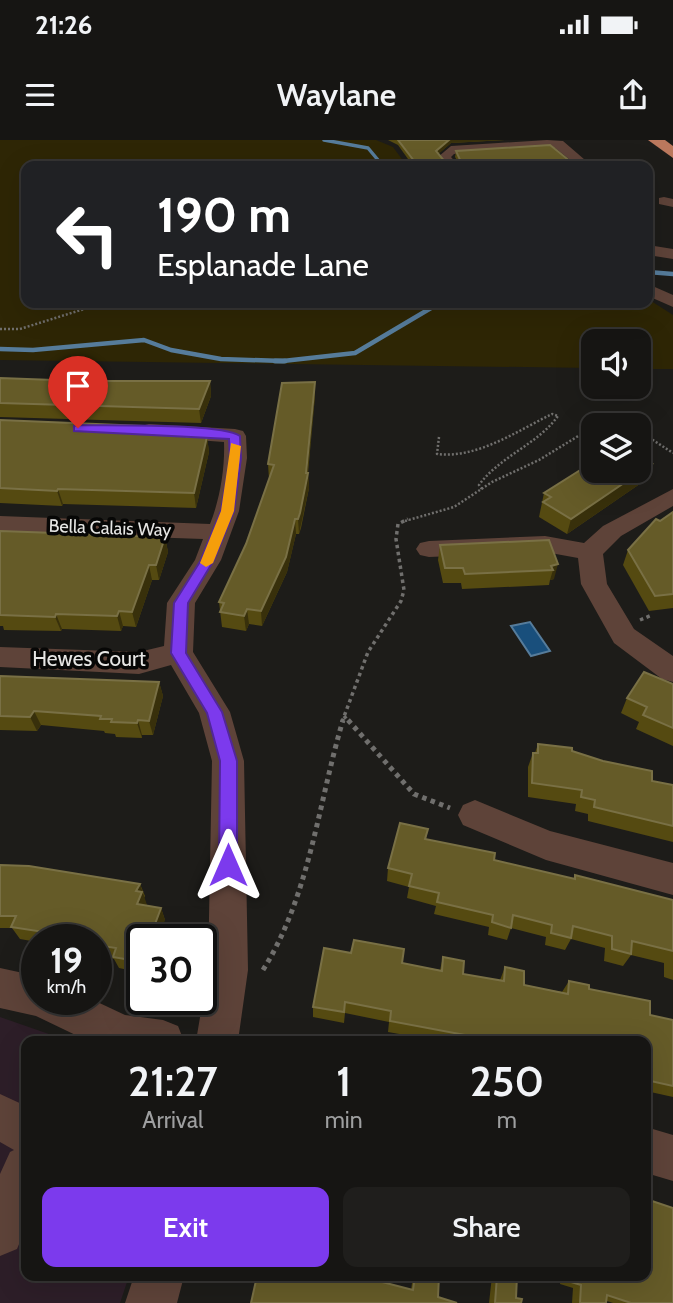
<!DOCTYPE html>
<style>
:root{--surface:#161513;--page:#1f1e1c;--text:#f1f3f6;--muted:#9e9fa0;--line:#353433;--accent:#7c3aed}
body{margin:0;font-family:Cabin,sans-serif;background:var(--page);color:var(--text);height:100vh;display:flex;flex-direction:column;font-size:26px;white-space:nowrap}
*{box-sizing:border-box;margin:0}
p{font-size:23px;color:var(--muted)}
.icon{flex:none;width:38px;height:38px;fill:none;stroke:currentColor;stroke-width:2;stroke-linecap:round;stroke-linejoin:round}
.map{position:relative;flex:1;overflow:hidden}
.sheet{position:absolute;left:21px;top:896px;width:630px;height:245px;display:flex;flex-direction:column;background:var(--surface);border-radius:14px;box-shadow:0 7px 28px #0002,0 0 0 2px var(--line)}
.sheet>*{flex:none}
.hud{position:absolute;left:21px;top:21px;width:632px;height:147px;border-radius:14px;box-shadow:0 7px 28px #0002,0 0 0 2px var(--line);background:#202124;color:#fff;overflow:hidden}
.controls{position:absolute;left:581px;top:189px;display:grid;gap:14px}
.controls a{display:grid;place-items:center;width:70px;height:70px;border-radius:14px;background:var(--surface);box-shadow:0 7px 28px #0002,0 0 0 2px var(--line);font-size:35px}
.speed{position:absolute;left:21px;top:784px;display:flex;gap:14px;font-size:35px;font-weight:700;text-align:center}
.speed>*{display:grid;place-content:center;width:91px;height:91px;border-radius:50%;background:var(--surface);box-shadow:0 7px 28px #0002,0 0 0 2px var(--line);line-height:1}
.speed small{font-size:18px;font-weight:400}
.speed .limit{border:4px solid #111;border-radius:10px;background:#fff;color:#111}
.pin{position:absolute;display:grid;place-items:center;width:60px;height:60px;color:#fff;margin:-72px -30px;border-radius:50% 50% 50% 0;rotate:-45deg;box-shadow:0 0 7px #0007}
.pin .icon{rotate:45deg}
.me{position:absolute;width:77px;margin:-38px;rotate:0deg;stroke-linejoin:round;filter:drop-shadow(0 0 5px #0008)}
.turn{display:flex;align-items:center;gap:24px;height:147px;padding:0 21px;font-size:32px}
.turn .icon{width:91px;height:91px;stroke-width:2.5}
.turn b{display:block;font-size:49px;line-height:60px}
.eta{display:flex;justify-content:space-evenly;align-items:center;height:119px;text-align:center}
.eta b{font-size:42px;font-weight:600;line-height:49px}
.cta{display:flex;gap:14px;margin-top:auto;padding:14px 21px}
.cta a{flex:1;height:80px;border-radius:14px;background:var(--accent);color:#fff;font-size:28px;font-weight:600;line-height:80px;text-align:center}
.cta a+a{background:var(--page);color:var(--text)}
.status{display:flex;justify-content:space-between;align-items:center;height:49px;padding:0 35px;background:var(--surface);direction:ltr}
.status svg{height:19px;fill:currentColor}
header{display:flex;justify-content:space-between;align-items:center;height:91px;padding:0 21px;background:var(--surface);font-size:32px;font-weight:600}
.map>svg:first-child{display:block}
.education{fill:#2d1e28}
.green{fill:#2e2605}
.water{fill:#194f7c;stroke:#567c9b;stroke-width:2}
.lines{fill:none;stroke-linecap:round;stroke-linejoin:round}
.stream-far2{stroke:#567c9b;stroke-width:3.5}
.stream-far1{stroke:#567c9b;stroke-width:4.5}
.stream{stroke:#567c9b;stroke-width:5}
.path-far2{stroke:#706f6d;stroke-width:2.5;stroke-dasharray:2 2;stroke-linecap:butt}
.path-far1{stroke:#706f6d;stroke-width:3.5;stroke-dasharray:3.5 3.5;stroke-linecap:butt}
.path{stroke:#706f6d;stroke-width:5;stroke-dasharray:4.5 4.5;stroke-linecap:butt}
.minor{fill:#5e4339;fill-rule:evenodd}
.highway{fill:#bb785d;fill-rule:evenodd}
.wall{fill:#554a11}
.shaded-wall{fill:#38300b}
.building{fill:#655b28;stroke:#797045;stroke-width:2}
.route{fill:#7c3aed;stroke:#51269a;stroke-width:2}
.slow{fill:#f59e0b}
.labels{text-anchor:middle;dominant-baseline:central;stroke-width:7;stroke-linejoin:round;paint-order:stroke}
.far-street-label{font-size:18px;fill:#e6e6e4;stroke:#070706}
.street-label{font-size:21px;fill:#e6e6e4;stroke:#070706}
</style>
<div class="status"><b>21:26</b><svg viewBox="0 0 49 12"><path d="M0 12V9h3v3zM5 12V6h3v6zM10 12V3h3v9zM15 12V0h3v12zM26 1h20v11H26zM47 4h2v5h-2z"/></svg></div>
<header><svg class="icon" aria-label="menu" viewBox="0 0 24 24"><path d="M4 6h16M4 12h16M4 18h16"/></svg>Waylane<svg class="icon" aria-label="share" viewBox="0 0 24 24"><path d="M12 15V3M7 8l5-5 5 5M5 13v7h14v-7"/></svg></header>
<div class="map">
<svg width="673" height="1163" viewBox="0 0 673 1163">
<rect width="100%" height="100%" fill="#1d1c19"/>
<path class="education" d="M0,877L69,901H26V1136H129L120,1163H0Z"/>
<path class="green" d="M0,0H376L393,7L407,26H26V163H648V159L673,175V229H639V201H593V228L0,220Z"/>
<path class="water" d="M530,482L550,511L531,516L511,486Z"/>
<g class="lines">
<path class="stream-far2" d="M324,0L368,8L383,26"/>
<g class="stream-far1">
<path d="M648,132L673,134"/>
<path d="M0,209L33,210L144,200L171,210L221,219L283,221L355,213L431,168L447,163"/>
</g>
<path class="stream" d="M275,221H285"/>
<g class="path-far2">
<path d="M0,189H20L97,165L152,163"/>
<path d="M603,285H614"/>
<path d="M639,291L673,313"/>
<path d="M439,297L437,314C477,319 517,291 552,274L558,276"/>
<path d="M482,349L479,345C500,316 537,305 558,276"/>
<path d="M405,381L454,367L492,342L539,320L593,287"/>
</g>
<g class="path-far1">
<path d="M640,480L652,475"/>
<path d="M344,576L349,582"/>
<path d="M342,582L368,512L401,461L404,450L396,399L398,384L408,379"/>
</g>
<g class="path">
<path d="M348,580L414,654L450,668"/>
<path d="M263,830C310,755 318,664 343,580"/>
</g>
<g class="minor">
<path d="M547,0L563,1L592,26H578L555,8L454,14L451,17L459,26H446L438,17L451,6Z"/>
<path d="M664,57L673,59V67L659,64V58Z"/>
<path d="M648,105L673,109V119L648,115Z"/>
<path d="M648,144L673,155V167L648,156Z"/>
<path d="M149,284L235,289L243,291L246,296L247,318L239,371L221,420L195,463L193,512L230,572L244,621L248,830L238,901H196L208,830L212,621L199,573L171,525L139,534L0,527V507L139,512L164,506L167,463L195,420L203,399L0,392V376L210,384C220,359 225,329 224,302L141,296L138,291L141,286Z"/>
<path d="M673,349V366L621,396L603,414L607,444L634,489L673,516V542L662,539L614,503L581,444L578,418L545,412L429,417L420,415L416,409L420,403L429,401L545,396L584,403L603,386Z"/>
<path d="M475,660L550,691L673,723V755L546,720L463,685L458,675L463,665Z"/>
<path d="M0,828L37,836V859H91L125,875L163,880L178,886L184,901H88L36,876L0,868Z"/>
<path d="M0,954L26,966V1087L17,1109L0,1116V1034L10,1012L14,1010L0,1002Z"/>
<path d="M646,987L673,995V1041L646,1033Z"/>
<path d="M134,1136H184L177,1163H125Z"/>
</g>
<path class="highway" d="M648,0H665L673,6V18Z"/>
</g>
<g class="wall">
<path d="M388,0H505L451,3L438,14L445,22H458L455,17L456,11L576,26H413L398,5Z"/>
<path d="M0,238L81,241H210L211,256L201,283L0,277Z"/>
<path d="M315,256L308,333L309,348L301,388L299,394H296L287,432L262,486L249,484L246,491L222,487L219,462L246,404L269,339L268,324Z"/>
<path d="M0,280L191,288L192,297H207L209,312L196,368L63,364L62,366L0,363Z"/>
<path d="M647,339L567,394L539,377L544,353Z"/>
<path d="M673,372V468L649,471L623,425L628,410L660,381Z"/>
<path d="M0,391L165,397L168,412L159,440H152L136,487L123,486L121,491L62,489L61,491L4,490L3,486H0Z"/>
<path d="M549,400L554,439L550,440L549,445L462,449L461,443H443L438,420L440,405Z"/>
<path d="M0,536L159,542L163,556L153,595H142V598L116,597L115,594L105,593L104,591L41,585L37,591L0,590Z"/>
<path d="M673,544V606L636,589L639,582L621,573L627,558Z"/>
<path d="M538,604L572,611L652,641L673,645V702L588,681V674L575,671L576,664L528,657V627L533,613H535Z"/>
<path d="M428,689L426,699L494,720L573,739L575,735L673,760V840L664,837V823L631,815L623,826L604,821L605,808L571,799L565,810L545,805L546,797L511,788L507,800L488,795L489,787L434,774L436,766L407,758L409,747L387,741L388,728Z"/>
<path d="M0,725L140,744L145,756L144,758L147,766L161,768L165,780L142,800V833L119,828L114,819L96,816V800H37V802L20,799L12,788H0Z"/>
<path d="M443,817L463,834L500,840L505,827L524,845L562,852L569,841L650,875L673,880V957L646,951V901H439L388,892L389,882L345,873L344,883L313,877V867L402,823L440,830Z"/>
<path d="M413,1136H439L438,1157L359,1137L411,1150Z"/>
<path d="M492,1136H517L516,1158L521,1163H489Z"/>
<path d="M561,1136H646L673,1163H613L607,1161L606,1163H572L573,1148L560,1144Z"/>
</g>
<g class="shaded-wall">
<path d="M449,0H505L451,3L435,17L436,11Z"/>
<path d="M210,241L211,256L201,283L199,269Z"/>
<path d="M315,242V256L307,337L308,333L309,348L299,394L298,379L306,333Z"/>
<path d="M207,297L209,312L196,368L194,353Z"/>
<path d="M652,324L647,339L567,394L571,379Z"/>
<path d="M58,349L63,364L62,366L57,351Z"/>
<path d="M295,379L296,394L287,432L262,486L261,471Z"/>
<path d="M165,397L168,412L159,440L156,425Z"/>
<path d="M558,424L554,439L550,440L553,430L551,426Z"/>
<path d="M149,425L152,440L136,487L132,472Z"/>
<path d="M247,469L249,484L246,491L244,476Z"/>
<path d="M119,471L123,486L121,491L117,476Z"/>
<path d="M56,474L62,489L61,491L55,477Z"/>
<path d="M159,542L163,556L153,595L149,581Z"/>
<path d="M34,571L41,585L37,591L30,577Z"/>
<path d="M138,580L142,595V598L137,583Z"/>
<path d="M140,744L147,765L143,776L137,764L136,751Z"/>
<path d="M161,768L165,780L159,800H149Z"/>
</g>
<g class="building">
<path d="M398,0H449L436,11L445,22H461L456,11L550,5L576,26H418Z"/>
<path d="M0,238L81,241H210L199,269L0,263Z"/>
<path d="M315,242L306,333H308L300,373L298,379H295L286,417L261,471L247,469L244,476L220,472L224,463L219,462L246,404L274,325L268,324L282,243Z"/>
<path d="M0,280L191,288L187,297H207L194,353L58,349L57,351L0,348Z"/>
<path d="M639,318L652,324L571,379L543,362L551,357L544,353L593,322V331H639Z"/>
<path d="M673,372V454L655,456L628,410L656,379L660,381Z"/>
<path d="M0,391L165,397L156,425H149L132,472L119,471L117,476L56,474L55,477L0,475Z"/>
<path d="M549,400L558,424L551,426L553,430L465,434L463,428H445L440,405Z"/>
<path d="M644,532L673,544V588L643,575L647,567L627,558Z"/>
<path d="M0,536L159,542L149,581L138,580L137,583L111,582L112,579H100L101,576L34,571L30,577L0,576Z"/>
<path d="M538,604L572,608V611L603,621L652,631V641L673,645V686L594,667L595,660L581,657L582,650L532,643L533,613H538Z"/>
<path d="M400,683L428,689L425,699L495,713L494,720L575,739V735L673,760V811L632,801L631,814L612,809V796L573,786L571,798L551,793L552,785L513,775L511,788L492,782L493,775L437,762L439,753L409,746L412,734L388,728Z"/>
<path d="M0,725L29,726L140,744L136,751L142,752L137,764L161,768L149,800H142V822L113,817L116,808L96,805V800H63L64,795L11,787L16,776H0Z"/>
<path d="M354,800L404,809L402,823L442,831L443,817L464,821L463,834L504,841L505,827L524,831V845L568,854L569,841L589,845V849L650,861V875L673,880V946L646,940V901H497L390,881L391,871L345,862L344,872L313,867L324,808L351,813Z"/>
<path d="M646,1059L673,1068V1163H631L607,1155L606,1163H580L581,1145L568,1141L569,1136H646Z"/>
<path d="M257,1136H359L413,1150L415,1136H439L438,1157L457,1163H251Z"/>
<path d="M497,1136H517L516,1158L522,1159L521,1163H495Z"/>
</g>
<path class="route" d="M78,285C107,286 222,283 240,296L241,318L234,371L214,420L188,463L186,513L222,572L237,621V725L235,731L228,733L222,731L219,725L220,621L207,573L171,513L174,463L201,420L221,371L230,318L229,299L74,291V286Z"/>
<path class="slow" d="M231,303L241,306L234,371L213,423L206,427L200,423L221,371Z"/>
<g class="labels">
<g class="far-street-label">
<text transform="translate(110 388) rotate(2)">Bella Calais Way</text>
</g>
<g class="street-label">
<text x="89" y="518">Hewes Court</text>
</g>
</g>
</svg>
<div class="controls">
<a><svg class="icon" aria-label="sound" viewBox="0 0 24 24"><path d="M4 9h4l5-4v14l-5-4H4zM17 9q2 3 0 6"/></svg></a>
<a><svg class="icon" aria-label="layers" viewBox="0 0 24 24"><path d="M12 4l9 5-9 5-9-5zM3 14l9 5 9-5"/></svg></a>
</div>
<div class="speed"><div>19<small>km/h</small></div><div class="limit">30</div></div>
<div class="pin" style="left:78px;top:288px;background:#d93025"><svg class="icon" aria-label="arrive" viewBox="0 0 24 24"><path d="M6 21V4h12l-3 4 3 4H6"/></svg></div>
<svg class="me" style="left:228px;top:725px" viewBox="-20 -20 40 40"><path d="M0-17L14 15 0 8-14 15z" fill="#7c3aed" stroke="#fff" stroke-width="4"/></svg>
<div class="hud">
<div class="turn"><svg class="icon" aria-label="left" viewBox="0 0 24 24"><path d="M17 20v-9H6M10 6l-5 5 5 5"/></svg><div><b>190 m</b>Esplanade Lane</div></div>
</div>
<section class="sheet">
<div class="eta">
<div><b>21:27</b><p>Arrival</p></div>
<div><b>1</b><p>min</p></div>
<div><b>250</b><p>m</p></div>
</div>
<div class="cta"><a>Exit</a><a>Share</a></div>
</section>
</div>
